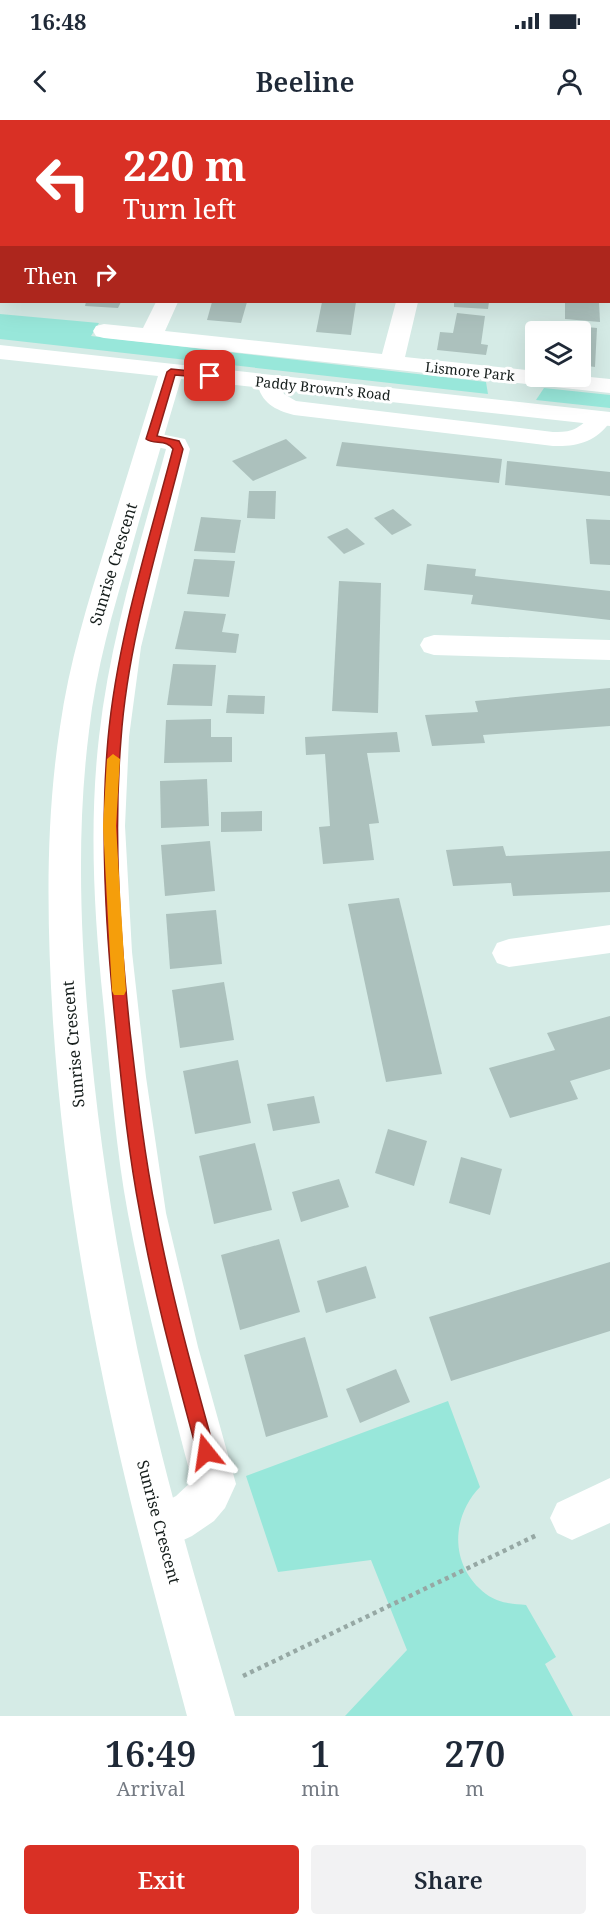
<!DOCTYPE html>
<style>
:root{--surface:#fff;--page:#f2f2f3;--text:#1f2937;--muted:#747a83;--accent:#d93025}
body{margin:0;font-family:"Noto Serif",serif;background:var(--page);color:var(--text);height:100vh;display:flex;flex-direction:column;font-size:22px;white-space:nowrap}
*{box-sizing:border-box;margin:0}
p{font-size:20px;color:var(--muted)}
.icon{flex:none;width:33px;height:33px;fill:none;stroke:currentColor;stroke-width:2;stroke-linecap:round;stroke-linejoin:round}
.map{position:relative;height:1596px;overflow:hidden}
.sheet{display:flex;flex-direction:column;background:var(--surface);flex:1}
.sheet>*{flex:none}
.guide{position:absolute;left:0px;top:0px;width:610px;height:183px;box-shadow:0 6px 24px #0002;background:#d93025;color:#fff;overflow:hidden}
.buttons{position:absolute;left:525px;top:201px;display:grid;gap:12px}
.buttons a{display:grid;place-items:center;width:66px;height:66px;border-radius:6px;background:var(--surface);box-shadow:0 6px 24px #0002;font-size:30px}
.pin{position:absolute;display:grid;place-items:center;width:51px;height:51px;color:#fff;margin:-26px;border-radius:12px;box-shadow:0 3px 9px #0006}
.me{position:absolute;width:66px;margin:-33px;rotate:345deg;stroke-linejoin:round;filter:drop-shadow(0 0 4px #0008)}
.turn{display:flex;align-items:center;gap:21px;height:126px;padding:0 24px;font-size:27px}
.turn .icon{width:78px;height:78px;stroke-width:2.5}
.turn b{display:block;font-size:42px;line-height:51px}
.then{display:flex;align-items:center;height:57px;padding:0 24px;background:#0003;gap:12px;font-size:22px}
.eta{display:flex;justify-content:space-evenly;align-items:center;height:102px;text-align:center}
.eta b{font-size:36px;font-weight:600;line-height:42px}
.button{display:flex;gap:12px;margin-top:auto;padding:12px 24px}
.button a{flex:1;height:69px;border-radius:6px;background:var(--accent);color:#fff;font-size:24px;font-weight:600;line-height:69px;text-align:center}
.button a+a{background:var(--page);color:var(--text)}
.status{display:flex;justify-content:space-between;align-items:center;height:42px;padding:0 30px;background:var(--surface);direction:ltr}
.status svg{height:16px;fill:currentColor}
header{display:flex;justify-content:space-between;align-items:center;height:78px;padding:0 24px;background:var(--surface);font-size:27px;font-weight:600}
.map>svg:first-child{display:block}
.green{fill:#98e7da}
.building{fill:#acc1bd}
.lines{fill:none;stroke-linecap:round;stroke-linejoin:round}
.path-far1{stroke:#96a8a4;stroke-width:2;stroke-dasharray:2 2;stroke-linecap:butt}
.path{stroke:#96a8a4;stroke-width:4.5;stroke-dasharray:4 4;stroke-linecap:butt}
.street{fill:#fff;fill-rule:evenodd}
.secondary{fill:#fff;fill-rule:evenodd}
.route{fill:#d93025;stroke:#8d1f18;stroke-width:1.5}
.slow{fill:#f59e0b}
.labels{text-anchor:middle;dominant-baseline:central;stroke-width:6;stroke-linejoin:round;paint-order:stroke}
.far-street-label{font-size:14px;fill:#161e1c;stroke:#fff}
.street-label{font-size:16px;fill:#161e1c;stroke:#fff}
</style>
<div class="status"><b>16:48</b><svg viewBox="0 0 49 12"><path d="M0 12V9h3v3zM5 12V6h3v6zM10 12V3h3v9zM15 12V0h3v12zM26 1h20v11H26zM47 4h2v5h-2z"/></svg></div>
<header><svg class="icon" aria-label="back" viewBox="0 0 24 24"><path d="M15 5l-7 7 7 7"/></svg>Beeline<svg class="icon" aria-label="person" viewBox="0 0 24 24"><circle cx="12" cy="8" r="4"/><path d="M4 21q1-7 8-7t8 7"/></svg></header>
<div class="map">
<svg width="610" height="1596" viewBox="0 0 610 1596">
<rect width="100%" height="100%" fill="#d5ebe6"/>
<g class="green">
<path d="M376,0H610V86L609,2Z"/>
<path d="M0,194L99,203L91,216L486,262L488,274L0,219Z"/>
<path d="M544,268L610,275V288L536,280Z"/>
<path d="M448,1281L480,1367C450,1398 450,1447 486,1474C498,1483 512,1484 526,1485L556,1537L545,1544L573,1596H345L407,1530L371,1440L278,1452L246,1356Z"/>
</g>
<g class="building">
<path d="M86,182H121L118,188L85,186Z"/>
<path d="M212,182H247L241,203L207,200Z"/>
<path d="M322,182H356L351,215L316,212Z"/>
<path d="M454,182H489L488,189L454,187Z"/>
<path d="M565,182H599L600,202L565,199Z"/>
<path d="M457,193L485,196L481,224L488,225L486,235L437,230L440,212L453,213Z"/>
<path d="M566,205L597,208L595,247L580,245V212H566Z"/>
<path d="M286,319L307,338L253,361L232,341Z"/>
<path d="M342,322L502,339L499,363L336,346Z"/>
<path d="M507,341L610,352V376L505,365Z"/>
<path d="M249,371H276L275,399L247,398Z"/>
<path d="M393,389L412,405L392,415L374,398Z"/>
<path d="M201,397L241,400L235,433L194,431Z"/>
<path d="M586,399L610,400V445L590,444Z"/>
<path d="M347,408L365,424L344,434L327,417Z"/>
<path d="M194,439L235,441L229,477L187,474Z"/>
<path d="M427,444L476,449L475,456L610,471V500L471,484L473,475L424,470Z"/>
<path d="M339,461L381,463L378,593L332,591Z"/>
<path d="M184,491L226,494L222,512L239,514L236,533L175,529Z"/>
<path d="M173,544L216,545L212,586L167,585Z"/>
<path d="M610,568V606L483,615L485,623L432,626L425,595L478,592L475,581Z"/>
<path d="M228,575L265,576L264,594L226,593Z"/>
<path d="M211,599V617H232V642L164,643L166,600Z"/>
<path d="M397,612L400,632L367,633L379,703L369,704L374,740L323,744L319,707L330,706L325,634L306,635L305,617Z"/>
<path d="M207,659L209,706L161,708L160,661Z"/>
<path d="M262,691V711L221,712V692Z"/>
<path d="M210,721L215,771L165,776L161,725Z"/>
<path d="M503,726L506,736L610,731V772L513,776L511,763L453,766L446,730Z"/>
<path d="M399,778L442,954L386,962L348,784Z"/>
<path d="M216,790L222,844L170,849L166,794Z"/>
<path d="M224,862L234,920L180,928L172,870Z"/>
<path d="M610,896V949L570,961L578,979L510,998L489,948L555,930L547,913Z"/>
<path d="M238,940L251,1003L195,1014L183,951Z"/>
<path d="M314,976L320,1003L273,1011L267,984Z"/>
<path d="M388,1009L427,1021L414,1066L375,1053Z"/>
<path d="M255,1023L272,1090L214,1104L199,1036Z"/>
<path d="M461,1037L502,1049L490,1095L449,1083Z"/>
<path d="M339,1059L349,1087L301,1102L292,1072Z"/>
<path d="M279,1119L300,1192L240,1210L221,1135Z"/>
<path d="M610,1142V1211L451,1261L429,1197Z"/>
<path d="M366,1146L376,1178L326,1193L317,1161Z"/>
<path d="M305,1217L328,1297L266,1317L244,1235Z"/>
<path d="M396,1249L410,1282L360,1303L346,1269Z"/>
</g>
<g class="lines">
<g class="path-far1">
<path d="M514,0L516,2"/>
<path d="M609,4L610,1"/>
</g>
<path class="path" d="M243,1556L537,1415"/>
<g class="street">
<path d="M13,0H32L12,2Z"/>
<path d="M70,0H103L104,2H71Z"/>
<path d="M2,29V42L0,43V30Z"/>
<path d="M156,182H178L165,211L382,234L396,182H418L405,237L536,251V256H580L610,259V273L104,218L96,216L93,211L96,206L104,204L143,208Z"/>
<path d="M269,255L277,257L284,274L296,281L553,312C559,312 566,312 572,310C589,304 590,288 610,293V302C596,322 576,327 553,326L294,295C275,290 261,283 257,262L261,257Z"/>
<path d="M151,312L185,319L190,329L141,527L129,617L125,706L132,832L146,957L166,1093L198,1227L236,1364L225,1388L214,1401L192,1416L160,1431L144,1425L138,1409L144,1393L176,1376L192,1361C169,1273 145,1184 128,1094C115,1024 110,951 103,880C94,793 89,704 99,617C110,519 140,424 166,329L142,324L139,319L142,314Z"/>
<path d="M434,515L610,520V540L434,535L424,532L420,525L424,518Z"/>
<path d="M610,805V833L509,847L497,843L492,833L497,823L509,819Z"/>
<path d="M610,1358V1403L572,1420L557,1413L550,1398L557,1383Z"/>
</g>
<path class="secondary" d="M0,225L610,292V306L181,259C164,316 147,373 131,430C113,490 96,549 89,611C77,706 80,803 88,898C100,1038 123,1175 156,1311C179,1407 208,1501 235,1596H187C162,1501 135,1406 114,1310C84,1175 62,1039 53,902C47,804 45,704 60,607C69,543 88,482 107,421C124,366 141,311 158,256L0,239Z"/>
</g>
<path class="route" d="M171,249L210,253L215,256L210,258L175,255L157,316L179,321L183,329C159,425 128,520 121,619C113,717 120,814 130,911C137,971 144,1033 156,1093C171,1174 193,1253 215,1332L212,1338L206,1341L200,1338L197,1332C176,1253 154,1174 140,1093C127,1026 121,957 114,890C105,800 100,709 108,619C117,520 148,424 173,329C167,319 154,325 146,319L167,252Z"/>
<path class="slow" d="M113,634L120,639L116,706L126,871L124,875H114L112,871L103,706L107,639Z"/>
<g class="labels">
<g class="far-street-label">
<text transform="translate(470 251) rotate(6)">Lismore Park</text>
<text transform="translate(323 268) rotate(6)">Paddy Brown's Road</text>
</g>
<g class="street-label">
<text transform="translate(113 444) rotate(-73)">Sunrise Crescent</text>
<text transform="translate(73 924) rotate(-95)">Sunrise Crescent</text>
<text transform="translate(159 1402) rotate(75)">Sunrise Crescent</text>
</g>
</g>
</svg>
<div class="buttons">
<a><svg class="icon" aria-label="layers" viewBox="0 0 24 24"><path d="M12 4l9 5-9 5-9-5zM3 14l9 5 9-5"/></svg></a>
</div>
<div class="pin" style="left:210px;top:256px;background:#d93025"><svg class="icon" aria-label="arrive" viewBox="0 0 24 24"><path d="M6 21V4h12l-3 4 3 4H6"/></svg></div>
<svg class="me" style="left:206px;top:1332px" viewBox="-20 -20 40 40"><path d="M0-17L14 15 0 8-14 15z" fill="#d93025" stroke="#fff" stroke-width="4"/></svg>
<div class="guide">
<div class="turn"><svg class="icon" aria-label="left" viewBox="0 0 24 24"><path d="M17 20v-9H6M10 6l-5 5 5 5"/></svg><div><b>220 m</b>Turn left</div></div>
<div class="then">Then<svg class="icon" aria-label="right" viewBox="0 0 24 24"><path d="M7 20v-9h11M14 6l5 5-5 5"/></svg></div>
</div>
</div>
<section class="sheet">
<div class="eta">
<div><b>16:49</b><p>Arrival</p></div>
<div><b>1</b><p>min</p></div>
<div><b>270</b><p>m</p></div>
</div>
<div class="button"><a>Exit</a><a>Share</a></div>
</section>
